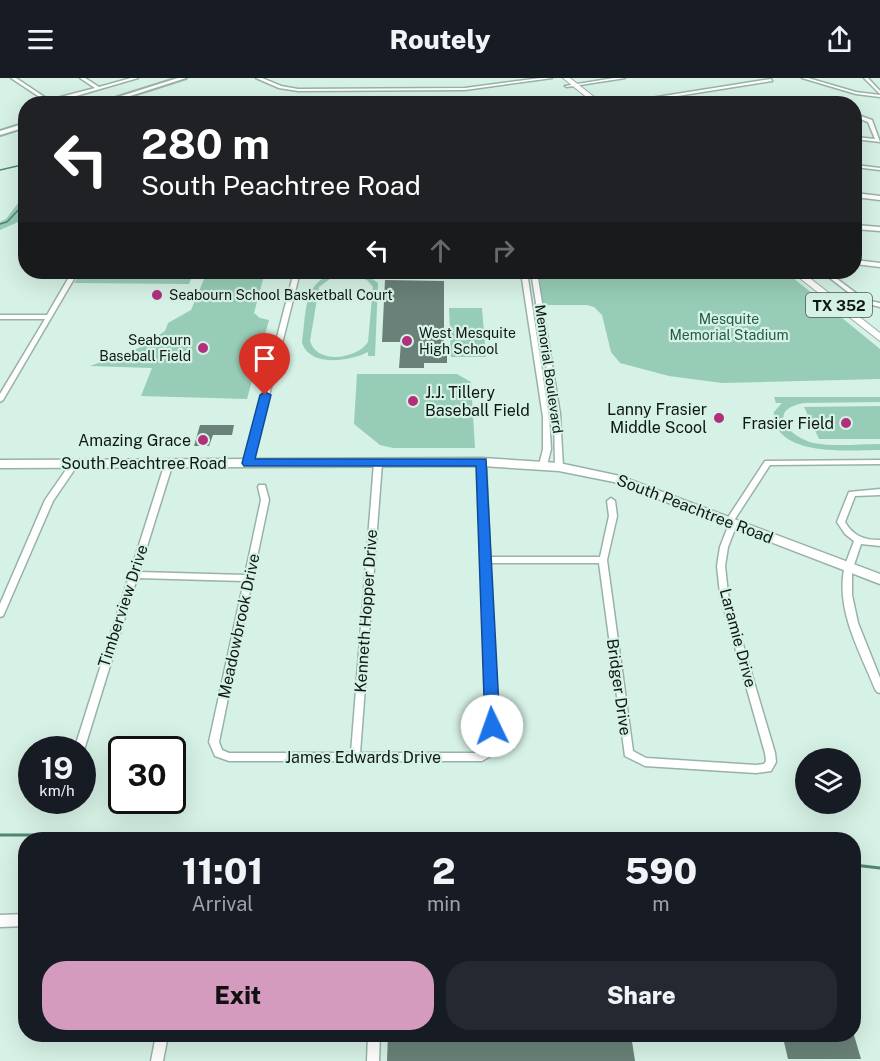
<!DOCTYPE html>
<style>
:root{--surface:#171b24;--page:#242831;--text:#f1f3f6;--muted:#9ea1a6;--accent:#d49bbf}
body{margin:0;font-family:"Public Sans",sans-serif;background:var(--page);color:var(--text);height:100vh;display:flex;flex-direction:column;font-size:22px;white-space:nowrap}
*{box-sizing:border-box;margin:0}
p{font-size:20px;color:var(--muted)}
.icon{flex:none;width:33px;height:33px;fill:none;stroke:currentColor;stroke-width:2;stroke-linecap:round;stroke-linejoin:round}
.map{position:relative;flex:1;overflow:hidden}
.drawer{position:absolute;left:18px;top:754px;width:843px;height:210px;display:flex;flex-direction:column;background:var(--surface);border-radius:24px;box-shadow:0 6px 24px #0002}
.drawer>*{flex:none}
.hud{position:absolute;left:18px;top:18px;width:844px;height:183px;border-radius:24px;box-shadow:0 6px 24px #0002;background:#202124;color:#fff;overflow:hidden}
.tools{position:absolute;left:795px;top:670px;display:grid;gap:12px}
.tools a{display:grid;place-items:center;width:66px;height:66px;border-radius:50%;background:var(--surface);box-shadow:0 6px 24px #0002;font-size:30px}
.speed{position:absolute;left:18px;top:658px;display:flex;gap:12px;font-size:30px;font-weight:700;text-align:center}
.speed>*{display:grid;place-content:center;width:78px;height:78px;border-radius:50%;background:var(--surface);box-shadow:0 6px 24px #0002;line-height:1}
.speed small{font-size:15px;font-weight:400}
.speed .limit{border:3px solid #111;border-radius:9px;background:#fff;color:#111}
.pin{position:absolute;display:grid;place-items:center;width:51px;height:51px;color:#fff;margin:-62px -26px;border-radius:50% 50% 50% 0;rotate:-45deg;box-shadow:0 0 6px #0007}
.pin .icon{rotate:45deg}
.me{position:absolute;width:66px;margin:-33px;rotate:357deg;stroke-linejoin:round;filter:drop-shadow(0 0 4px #0008)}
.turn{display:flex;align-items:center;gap:21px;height:126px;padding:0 24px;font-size:27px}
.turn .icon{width:78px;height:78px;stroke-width:2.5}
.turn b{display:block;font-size:42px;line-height:51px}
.lanes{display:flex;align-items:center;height:57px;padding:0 24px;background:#0003;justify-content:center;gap:30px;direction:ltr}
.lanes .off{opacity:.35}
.eta{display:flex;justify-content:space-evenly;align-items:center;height:102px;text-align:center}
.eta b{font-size:36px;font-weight:800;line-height:42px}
.action{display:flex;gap:12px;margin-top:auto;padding:12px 24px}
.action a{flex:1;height:69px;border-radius:24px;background:var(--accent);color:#111;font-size:24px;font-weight:800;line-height:69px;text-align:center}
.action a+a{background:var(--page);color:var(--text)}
header{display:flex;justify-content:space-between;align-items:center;height:78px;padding:0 24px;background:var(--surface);font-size:27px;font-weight:800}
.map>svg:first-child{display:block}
.green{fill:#97cdb7;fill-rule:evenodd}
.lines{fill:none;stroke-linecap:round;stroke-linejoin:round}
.stream-far1{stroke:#508772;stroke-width:1.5}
.stream{stroke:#508772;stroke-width:3}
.building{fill:#698178}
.minor-casing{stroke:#99b2a8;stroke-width:3}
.tertiary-casing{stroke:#99b2a8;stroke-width:4}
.secondary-casing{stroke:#99b2a8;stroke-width:3}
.primary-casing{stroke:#99b2a8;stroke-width:2}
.minor{fill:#fff;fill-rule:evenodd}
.tertiary{fill:#fff;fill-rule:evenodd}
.secondary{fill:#fff;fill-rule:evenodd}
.primary{fill:#fff;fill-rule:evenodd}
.route{fill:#1a73e8;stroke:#114b97;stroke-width:1.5}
.poi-dot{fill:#b0307c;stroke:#d6f1e5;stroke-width:2}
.labels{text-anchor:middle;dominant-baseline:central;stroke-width:4.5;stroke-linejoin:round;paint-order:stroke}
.far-poi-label{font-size:14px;fill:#0e1814;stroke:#d6f1e5;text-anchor:start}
.far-park-label{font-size:14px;fill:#225c49;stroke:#d6f1e5}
.far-street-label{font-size:14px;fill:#0e1814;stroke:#d6f1e5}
.shield{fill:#d6f1e5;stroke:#4a5953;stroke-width:1.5}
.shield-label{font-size:15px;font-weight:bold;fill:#0e1814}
.poi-label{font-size:16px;fill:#0e1814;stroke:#d6f1e5;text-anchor:end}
.street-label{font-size:16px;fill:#0e1814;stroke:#d6f1e5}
</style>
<header><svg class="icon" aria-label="menu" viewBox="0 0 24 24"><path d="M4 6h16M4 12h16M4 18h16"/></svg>Routely<svg class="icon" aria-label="share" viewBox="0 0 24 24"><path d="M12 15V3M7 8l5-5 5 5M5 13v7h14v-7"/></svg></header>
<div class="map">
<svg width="880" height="983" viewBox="0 0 880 983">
<rect width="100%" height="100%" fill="#d6f1e5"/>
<g class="green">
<path d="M25,116V141L0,152V144L6,141Z"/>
<path d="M81,194H194L189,206L74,205Z"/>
<path d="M207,194H265L254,235L260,240L269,242L247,321L141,318L152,290L90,288L155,264L153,261L165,253L168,245L191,232Z"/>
<path d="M343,194L366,197L378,205L375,278H368V274C350,283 311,290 302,265C307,232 302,199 343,194ZM353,197L367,202L373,209L368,264C357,281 317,287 310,263L319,209L331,200Z"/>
<path d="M538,194H786L880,271V301L722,305L669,298L620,285L611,274L602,237L594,229L587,227H543Z"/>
<path d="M449,230H482L486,279H451Z"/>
<path d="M357,296H457L471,304L475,370H393L380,367L354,346Z"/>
<path d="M774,319H880V324L804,325C765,332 789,359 814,365C835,369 859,366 880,366V372C851,372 772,380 774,334L782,325H776Z"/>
<path d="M880,328V361H819L804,329Z"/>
</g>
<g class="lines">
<g class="stream-far1">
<path d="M0,92L26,86"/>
<path d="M0,146L7,144L26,124"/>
</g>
<g class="stream">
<path d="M0,757H307L415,762"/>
<path d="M854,787L880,790"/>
</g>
</g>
<g class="building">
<path d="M385,202L444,203V268H447V285H424V290H399L401,264H382Z"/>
<path d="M200,347H234L232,357H213L209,368H194Z"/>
<path d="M388,957H631L635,983H387Z"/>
<path d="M797,957H854L861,981H788L784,964L798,963Z"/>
</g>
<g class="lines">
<g class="minor-casing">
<g id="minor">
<path d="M11,0H16L49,22L95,10L80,0H85L99,9L131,0H138L76,18L88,26H82L72,19L53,24H47Z"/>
<path d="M256,0H262L281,8L298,11L465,10L541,0H552L465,12L298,13L279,10Z"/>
<path d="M614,0H625L567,9L565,8Z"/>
<path d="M802,0H808L856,14L880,17V19L856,16Z"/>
<path d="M864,0H868L880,13V16Z"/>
<path d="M771,1L772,3L627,26H613Z"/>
<path d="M805,22L817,26L805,24L787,26Z"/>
<path d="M855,36L872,42L880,64L855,61V59L875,61L868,44L855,39Z"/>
<path d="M855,87L880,90V92L855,89Z"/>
<path d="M855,115L880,118V122L855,119Z"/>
<path d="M855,147L880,149V153L855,151Z"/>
<path d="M855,182L880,185V189L855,186Z"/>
<path d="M72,194H78L3,322L0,324V316L45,241H0V237H47Z"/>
<path d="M294,194H300L252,385L248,387L244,385Z"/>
<path d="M521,194H527L549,339L551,371L547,387L543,389L539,387L543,371V339Z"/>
<path d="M531,194H537L560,336L563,389L559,391L555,389L554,336Z"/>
<path d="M822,194H828L865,222L880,225V229L861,224Z"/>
<path d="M479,382H482L486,384L490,479H600L609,438L607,423L611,420L615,423L617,438L607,482L633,673L646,680L756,687L764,686L766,683L765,675L720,516L717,488L720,469L727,451L725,444L765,383L880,382V386L770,387L733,444L735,451L728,469L725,488L728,516L775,675L776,684L771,693L756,695L645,688L625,678L599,485H490L499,671L497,674L482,683H229L215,678L209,664L244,503L137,500L84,672L82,675V672H74L165,385L169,383L173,385L139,494L245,497L261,422L258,409L259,407H265L269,422L253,498L254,500L252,502L219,664L222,672L229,675H351L374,385L378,383L382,385L360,675H480L489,669L482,484L481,482L482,480L478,384Z"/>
<path d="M72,383H75L79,385L53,423L4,536L3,538L0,539V526L45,422Z"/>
<path d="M880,411V417L855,418L845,444C853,458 864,462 880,462V468L861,466L852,493V517L858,545L880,600V615L877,614L875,611C861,576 839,538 843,499C844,486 850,475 854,463L845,456L837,444L849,414Z"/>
<path d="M26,836V848L0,849V837Z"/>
<path d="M156,957H168L163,983H151Z"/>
<path d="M368,957H380L379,983H367Z"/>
</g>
</g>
<g class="tertiary-casing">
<g id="tertiary">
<path d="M178,0H186L105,26H96Z"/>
<path d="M26,45V49L0,57V53Z"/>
</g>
</g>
<g class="secondary-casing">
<path id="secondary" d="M482,380L559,385L620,398L880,496V506L614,404L559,393L482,388L0,390V382Z"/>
</g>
<g class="primary-casing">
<g id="primary">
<path d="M563,0H570L603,26H595Z"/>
<path d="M792,194H802L880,255V263Z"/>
</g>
</g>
<use href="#minor" class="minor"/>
<use href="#tertiary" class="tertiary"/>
<use href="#secondary" class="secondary"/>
<use href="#primary" class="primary"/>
</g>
<path class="route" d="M265,314L271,317L255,381H486L500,648L498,653L492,655L487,653L485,648L476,388H244L242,385L260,317Z"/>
<g class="poi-dot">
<circle cx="157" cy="217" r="6"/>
<circle cx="407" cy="263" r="6"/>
<circle cx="203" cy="270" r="6"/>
<circle cx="413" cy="323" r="6"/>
<circle cx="719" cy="340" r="6"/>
<circle cx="846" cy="345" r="6"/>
<circle cx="203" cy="362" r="6"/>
</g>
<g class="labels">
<g class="far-poi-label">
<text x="169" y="217">Seabourn School Basketball Court</text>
<text x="419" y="255">West Mesquite<tspan x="419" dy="16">High School</tspan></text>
<text x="191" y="262" text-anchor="end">Seabourn<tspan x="191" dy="16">Baseball Field</tspan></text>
</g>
<g class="far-park-label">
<text x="729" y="241">Mesquite<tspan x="729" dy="16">Memorial Stadium</tspan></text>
</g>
<g class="far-street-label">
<text transform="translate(549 291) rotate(82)">Memorial Boulevard</text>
</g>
<rect class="shield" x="806" y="215" width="66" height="24" rx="4.5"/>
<g class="shield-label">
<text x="839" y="227">TX 352</text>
</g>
<g class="poi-label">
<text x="425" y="314" text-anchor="start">J.J. Tillery<tspan x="425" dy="18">Baseball Field</tspan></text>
<text x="707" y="331">Lanny Frasier<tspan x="707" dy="18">Middle Scool</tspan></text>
<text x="834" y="345">Frasier Field</text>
<text x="191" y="362">Amazing Grace</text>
</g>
<g class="street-label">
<text x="144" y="385">South Peachtree Road</text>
<text transform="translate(695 431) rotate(21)">South Peachtree Road</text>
<text transform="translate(123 528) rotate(-72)">Timberview Drive</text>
<text transform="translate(366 533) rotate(-86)">Kenneth Hopper Drive</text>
<text transform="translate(239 548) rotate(-78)">Meadowbrook Drive</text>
<text transform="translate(738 560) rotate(75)">Laramie Drive</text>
<text transform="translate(619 609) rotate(82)">Bridger Drive</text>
<text x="363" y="679">James Edwards Drive</text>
</g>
</g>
</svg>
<div class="tools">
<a><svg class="icon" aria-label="layers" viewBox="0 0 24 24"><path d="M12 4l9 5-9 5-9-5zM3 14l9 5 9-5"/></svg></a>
</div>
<div class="speed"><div>19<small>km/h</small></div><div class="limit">30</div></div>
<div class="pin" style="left:265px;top:317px;background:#d93025"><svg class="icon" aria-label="arrive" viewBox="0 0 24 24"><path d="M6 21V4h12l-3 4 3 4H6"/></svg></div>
<svg class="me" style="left:492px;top:648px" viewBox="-20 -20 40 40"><circle r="19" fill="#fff"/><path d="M0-13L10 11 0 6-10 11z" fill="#1a73e8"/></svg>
<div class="hud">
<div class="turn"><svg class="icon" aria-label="left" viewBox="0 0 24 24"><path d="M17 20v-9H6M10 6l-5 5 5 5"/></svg><div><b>280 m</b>South Peachtree Road</div></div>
<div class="lanes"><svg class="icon" aria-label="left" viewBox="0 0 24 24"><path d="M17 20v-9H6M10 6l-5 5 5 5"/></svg><svg class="icon off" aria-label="ahead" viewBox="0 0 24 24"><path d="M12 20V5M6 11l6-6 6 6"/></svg><svg class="icon off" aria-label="right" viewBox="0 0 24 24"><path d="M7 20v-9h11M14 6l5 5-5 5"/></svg></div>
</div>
<section class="drawer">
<div class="eta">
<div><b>11:01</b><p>Arrival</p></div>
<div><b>2</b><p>min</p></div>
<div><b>590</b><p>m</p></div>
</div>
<div class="action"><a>Exit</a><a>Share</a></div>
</section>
</div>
